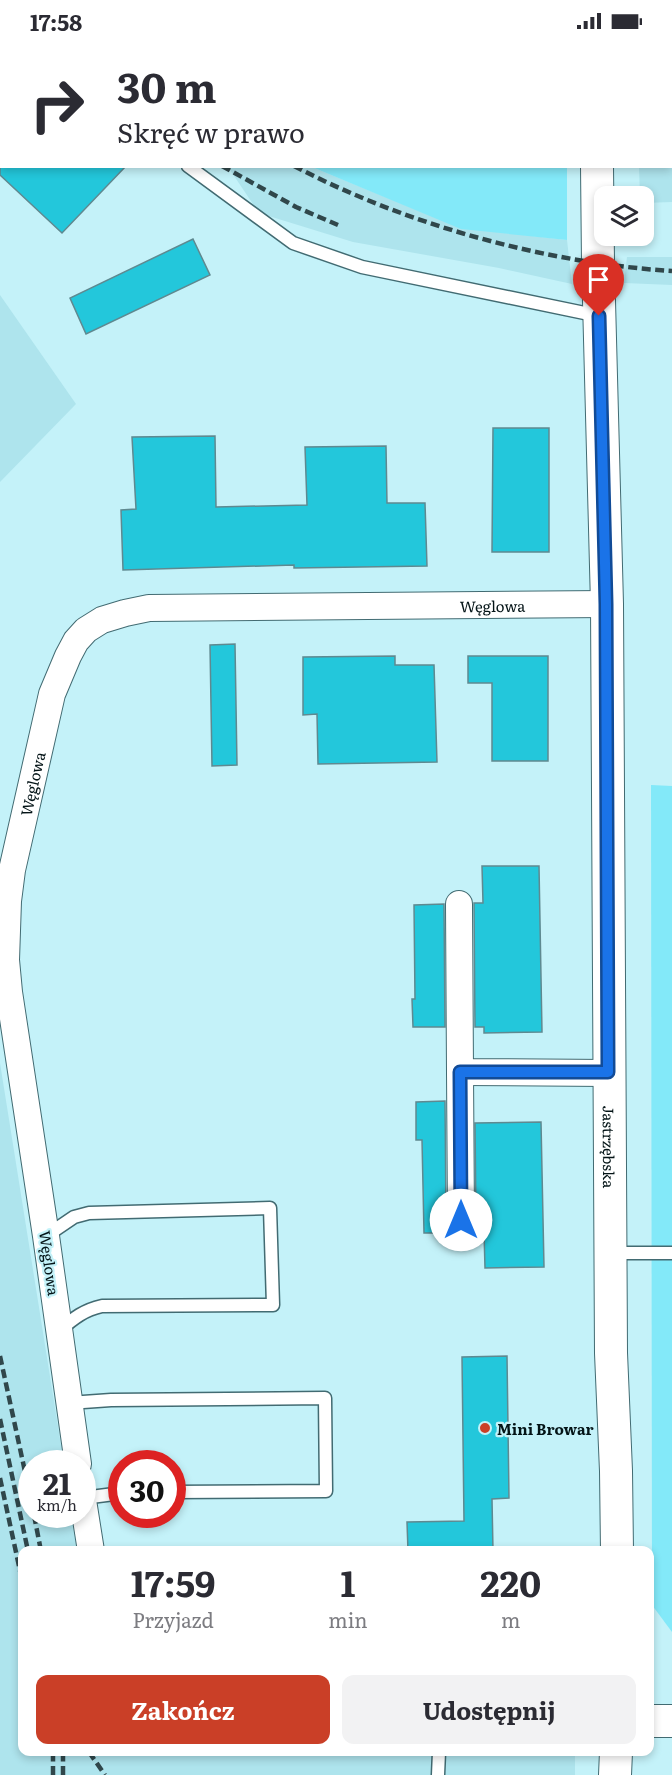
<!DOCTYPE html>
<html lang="pl">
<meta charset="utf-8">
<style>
:root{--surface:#fff;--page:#f2f2f3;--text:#2b2b33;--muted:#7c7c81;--accent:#ca3f27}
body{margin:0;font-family:Literata,serif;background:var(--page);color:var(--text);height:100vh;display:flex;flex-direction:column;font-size:22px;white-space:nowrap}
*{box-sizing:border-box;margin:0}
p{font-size:20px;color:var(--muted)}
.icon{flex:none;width:33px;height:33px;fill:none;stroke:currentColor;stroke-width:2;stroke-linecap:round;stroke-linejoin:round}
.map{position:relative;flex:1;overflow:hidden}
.drawer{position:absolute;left:18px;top:1504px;width:636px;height:210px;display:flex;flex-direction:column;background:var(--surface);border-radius:12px;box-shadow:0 3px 9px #0003}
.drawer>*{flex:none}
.guide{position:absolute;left:0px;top:0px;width:672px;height:126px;box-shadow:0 3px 9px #0003;background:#fff;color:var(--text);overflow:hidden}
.fabs{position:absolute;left:594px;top:144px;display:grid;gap:12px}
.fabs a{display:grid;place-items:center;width:60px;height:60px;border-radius:12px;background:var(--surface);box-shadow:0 3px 9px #0003;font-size:30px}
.speed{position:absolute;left:18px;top:1408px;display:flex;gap:12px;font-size:30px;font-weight:700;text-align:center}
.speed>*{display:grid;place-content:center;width:78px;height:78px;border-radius:50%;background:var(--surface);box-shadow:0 3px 9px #0003;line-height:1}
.speed small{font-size:15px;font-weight:400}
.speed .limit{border:9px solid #d22;background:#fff;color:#111}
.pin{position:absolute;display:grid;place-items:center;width:51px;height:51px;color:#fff;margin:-62px -26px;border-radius:50% 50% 50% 0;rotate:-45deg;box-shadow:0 0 6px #0007}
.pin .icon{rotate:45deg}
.me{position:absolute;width:66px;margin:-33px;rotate:0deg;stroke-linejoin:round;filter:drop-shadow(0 0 4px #0008)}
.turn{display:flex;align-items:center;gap:21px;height:126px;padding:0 18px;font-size:27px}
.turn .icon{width:78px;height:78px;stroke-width:2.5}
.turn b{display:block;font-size:42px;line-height:51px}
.eta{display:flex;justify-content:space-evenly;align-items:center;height:102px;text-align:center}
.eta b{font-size:36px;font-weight:700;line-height:42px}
.cta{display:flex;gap:12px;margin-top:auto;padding:12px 18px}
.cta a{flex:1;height:69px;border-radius:12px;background:var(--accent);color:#fff;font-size:24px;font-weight:700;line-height:69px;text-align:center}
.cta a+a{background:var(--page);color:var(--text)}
.status{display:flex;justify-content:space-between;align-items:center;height:42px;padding:0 30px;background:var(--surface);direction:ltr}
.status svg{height:16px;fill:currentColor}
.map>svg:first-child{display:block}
.built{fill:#aee4ed}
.green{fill:#83e9f9}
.building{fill:#23c7db;stroke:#5f8990;stroke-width:1.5}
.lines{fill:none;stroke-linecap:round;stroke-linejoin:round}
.service-casing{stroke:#426b72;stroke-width:15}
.minor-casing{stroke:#426b72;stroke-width:28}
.tertiary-casing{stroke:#426b72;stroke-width:34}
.service{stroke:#fff;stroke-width:12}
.minor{stroke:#fff;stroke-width:26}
.tertiary{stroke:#fff;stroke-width:32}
.rail{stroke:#30474b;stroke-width:4.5;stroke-dasharray:9 4.5;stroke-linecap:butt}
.route-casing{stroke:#114b97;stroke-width:15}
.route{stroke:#1a73e8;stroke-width:10}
.poi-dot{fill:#ca3f27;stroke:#c4f2f9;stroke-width:2}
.labels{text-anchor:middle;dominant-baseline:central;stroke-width:4.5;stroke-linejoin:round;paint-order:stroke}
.street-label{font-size:15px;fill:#041417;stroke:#c4f2f9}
.poi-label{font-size:15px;font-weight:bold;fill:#041417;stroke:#c4f2f9;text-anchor:start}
</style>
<div class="status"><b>17:58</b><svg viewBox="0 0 49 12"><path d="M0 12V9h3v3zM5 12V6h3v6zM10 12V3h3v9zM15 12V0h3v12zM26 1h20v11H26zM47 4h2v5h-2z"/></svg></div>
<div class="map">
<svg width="672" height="1733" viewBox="0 0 672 1733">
<rect width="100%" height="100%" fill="#c4f2f9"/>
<g class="built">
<path d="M635,0H672V160L644,161V154H640L639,125L670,124V2Z"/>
<path d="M228,125H312L461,186L567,198L572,242L499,226L353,200L259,171Z"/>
<path d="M627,215H672V243L624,241Z"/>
<path d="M0,253L76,362L0,440Z"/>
<path d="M0,1021L64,1422H32V1473H71L77,1509H22V1710H575V1733H0Z"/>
</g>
<g class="green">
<path d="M128,0H566V1L130,2Z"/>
<path d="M312,125H567V198L461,187Z"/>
<path d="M651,743L672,744V1590L652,1563Z"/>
</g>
<g class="building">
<path d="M0,124H126L62,191L0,133Z"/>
<path d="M193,197L210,233L86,292L70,256Z"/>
<path d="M493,386H549V510H492Z"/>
<path d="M215,394L216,465L307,463L305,405L386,404L387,461H425L427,524L294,526V523L123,528L121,468L136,467L132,395Z"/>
<path d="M235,602L237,723L212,724L210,603Z"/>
<path d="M395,614V623H434L437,720L318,722L317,672L303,673V615Z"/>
<path d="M468,614H548V719H492V641H468Z"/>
<path d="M482,824H539L542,990L484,991V985H475L474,861H483Z"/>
<path d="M444,862L445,985H413L412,957H415L414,863Z"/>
<path d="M445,1059L446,1178L448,1185L453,1191H424L422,1098H416V1060Z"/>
<path d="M541,1080L544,1225L485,1226L484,1190L469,1191L474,1185L476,1178L475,1081Z"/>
<path d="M507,1314L509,1456L492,1457L493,1509H408L407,1480L464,1479L462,1315Z"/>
</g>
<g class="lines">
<g class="service-casing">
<g id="service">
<path d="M29,0L31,2"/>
<path d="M188,124L293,201L362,225L599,274"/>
<path d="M46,1194L74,1175L89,1171L270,1166L273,1263L102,1264C84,1268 74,1276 60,1288"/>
<path d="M611,1211H672"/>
<path d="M69,1361L111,1358L325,1356L326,1449L172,1450"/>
<path d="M83,1456L122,1451"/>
<path d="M438,1733L439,1710"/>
</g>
</g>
<g class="minor-casing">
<g id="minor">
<path d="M459,862L460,1030L608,1031"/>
<path d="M460,1030L461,1178"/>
<path id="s1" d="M78,1422L46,1194L9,950L6,918L8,859L12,828L52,652L68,614L76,599L86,588L102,578L125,571L149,566L607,562"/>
<path d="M82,1452L91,1509"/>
</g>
</g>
<g class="tertiary-casing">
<g id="tertiary">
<path d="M596,0V2"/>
<path id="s2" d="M597,124L598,221L607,562L611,1311L616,1429L617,1509"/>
<path d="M650,1679H672"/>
<path d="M615,1733L616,1710"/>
</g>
</g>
<use href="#service" class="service"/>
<use href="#minor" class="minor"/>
<use href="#tertiary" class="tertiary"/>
<g class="rail">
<path d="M61,0L63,2"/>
<path d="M101,0L103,2"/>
<path d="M222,124L296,165L338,183"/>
<path d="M294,124C407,183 545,221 672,229"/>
<path d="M0,1314L32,1462"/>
<path d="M0,1377L28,1509"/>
<path d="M0,1436L22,1538"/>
<path d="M34,1473L41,1509"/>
<path d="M89,1710L105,1733"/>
<path d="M53,1733V1710"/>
<path d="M63,1733V1710"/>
</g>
</g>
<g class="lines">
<g class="route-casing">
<path id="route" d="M461,1178L460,1030H608L606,562L599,274"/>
</g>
<use href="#route" class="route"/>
</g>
<circle class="poi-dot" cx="485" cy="1386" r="6"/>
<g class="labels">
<g class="street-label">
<text stroke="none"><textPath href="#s1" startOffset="1264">Węglowa</textPath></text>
<text stroke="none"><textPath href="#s1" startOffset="688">Węglowa</textPath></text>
<text stroke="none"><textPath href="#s2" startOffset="981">Jastrzębska</textPath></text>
<text transform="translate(50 1221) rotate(82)">Węglowa</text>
</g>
<g class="poi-label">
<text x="497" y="1386">Mini Browar</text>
</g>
</g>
</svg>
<div class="fabs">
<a><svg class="icon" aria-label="layers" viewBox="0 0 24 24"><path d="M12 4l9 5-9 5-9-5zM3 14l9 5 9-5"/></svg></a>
</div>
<div class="speed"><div>21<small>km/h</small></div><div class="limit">30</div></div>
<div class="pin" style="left:599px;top:274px;background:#d93025"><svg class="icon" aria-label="arrive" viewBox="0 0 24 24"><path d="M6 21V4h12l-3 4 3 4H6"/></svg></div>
<svg class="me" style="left:461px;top:1178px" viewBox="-20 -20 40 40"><circle r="19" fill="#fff"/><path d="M0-13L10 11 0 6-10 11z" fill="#1a73e8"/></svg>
<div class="guide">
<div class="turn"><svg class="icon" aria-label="right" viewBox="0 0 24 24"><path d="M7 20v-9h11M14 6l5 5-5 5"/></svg><div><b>30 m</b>Skręć w prawo</div></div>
</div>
<section class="drawer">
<div class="eta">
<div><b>17:59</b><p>Przyjazd</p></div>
<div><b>1</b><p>min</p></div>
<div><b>220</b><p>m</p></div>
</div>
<div class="cta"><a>Zakończ</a><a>Udostępnij</a></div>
</section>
</div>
